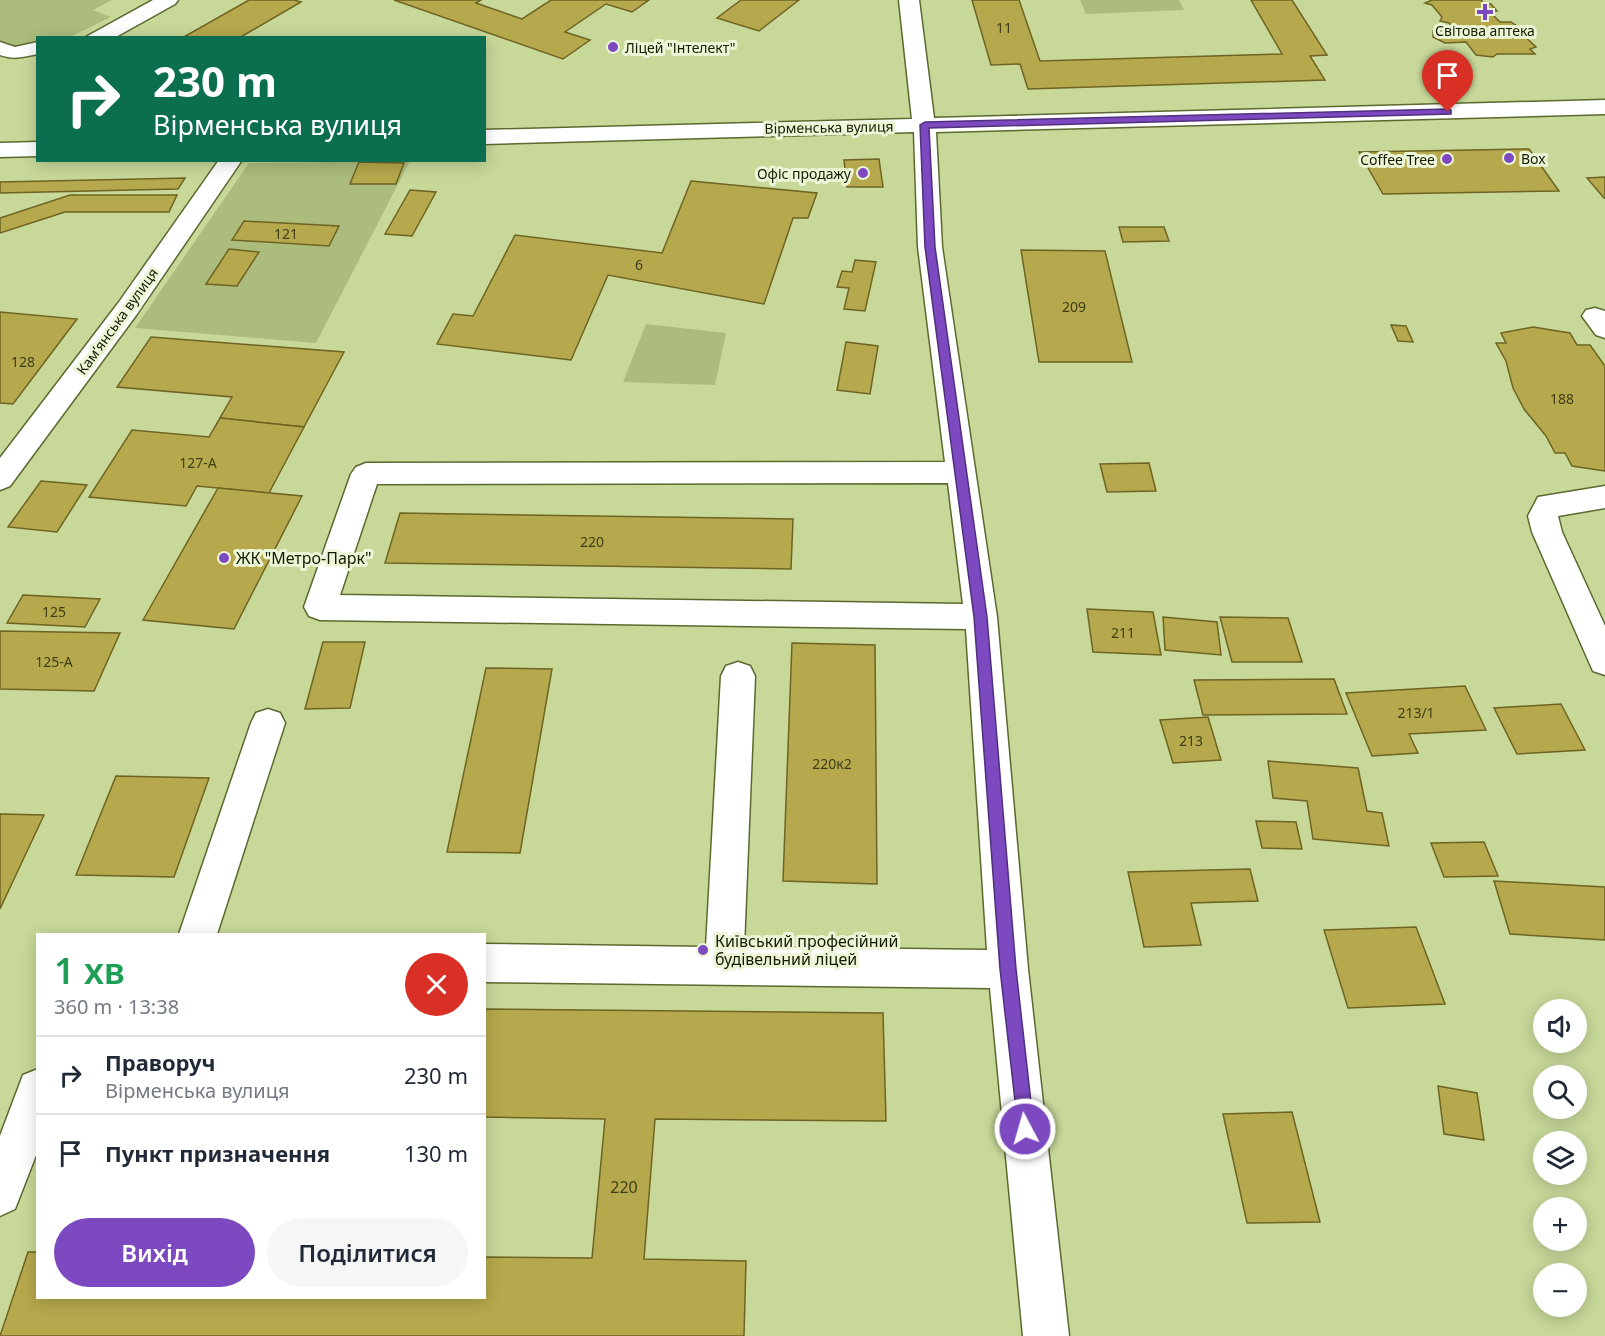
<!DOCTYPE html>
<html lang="uk">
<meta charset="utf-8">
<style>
:root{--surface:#fff;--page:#f6f6f7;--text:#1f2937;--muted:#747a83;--line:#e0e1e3;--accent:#7d49c0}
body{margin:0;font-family:"Noto Sans",sans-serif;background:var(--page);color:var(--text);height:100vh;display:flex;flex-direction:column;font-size:22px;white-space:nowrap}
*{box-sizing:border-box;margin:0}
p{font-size:20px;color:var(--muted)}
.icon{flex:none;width:33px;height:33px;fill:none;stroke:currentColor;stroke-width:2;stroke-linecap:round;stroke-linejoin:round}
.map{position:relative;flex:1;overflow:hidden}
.side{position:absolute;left:36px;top:933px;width:450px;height:366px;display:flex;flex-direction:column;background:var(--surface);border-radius:0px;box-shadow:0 3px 15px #0003}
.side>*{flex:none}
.top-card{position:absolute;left:36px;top:36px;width:450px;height:126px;border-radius:0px;box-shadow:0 3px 15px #0003;background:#0b6e4f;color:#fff;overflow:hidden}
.fabs{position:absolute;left:1533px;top:999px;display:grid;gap:12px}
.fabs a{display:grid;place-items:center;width:54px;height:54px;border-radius:50%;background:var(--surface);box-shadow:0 3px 15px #0003;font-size:30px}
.pin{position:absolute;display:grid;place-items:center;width:51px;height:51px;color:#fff;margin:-62px -26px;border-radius:50% 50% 50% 0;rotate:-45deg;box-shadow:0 0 6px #0007}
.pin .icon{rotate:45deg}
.me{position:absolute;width:66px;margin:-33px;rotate:354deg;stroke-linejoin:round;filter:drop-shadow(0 0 4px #0008)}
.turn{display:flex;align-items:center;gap:21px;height:126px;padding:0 18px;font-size:27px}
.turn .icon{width:78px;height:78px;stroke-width:2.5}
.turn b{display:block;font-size:42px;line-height:51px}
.round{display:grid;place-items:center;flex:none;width:63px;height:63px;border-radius:32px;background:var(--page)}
.summary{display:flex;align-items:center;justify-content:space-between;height:102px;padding:0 18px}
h1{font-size:36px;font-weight:600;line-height:45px;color:#1e9e55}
.primary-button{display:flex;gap:12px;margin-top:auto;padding:12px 18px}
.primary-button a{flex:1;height:69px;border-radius:36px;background:var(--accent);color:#fff;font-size:24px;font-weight:600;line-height:69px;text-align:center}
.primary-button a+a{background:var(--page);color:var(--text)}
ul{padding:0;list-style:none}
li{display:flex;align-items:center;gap:18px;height:78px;padding:0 18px;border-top:2px solid var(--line)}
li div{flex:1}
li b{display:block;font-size:22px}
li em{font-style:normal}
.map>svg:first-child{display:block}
.green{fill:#acbc7d}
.building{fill:#b6a84c;stroke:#6e6423;stroke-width:1.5}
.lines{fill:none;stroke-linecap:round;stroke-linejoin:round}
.minor-casing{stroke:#5b692e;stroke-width:3}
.minor{fill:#fff;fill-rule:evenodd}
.route{fill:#7d49c0;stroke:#512f7d;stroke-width:1.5}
.poi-dot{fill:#7d49c0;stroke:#ecf5d6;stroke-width:2}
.labels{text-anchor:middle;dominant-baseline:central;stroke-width:6;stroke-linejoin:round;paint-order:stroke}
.number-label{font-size:14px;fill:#3e3f16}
.far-poi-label{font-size:14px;fill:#161c04;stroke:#ecf5d6;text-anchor:start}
.far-street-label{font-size:14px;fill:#161c04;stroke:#ecf5d6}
.poi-label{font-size:16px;fill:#161c04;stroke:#ecf5d6;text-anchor:start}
.near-number-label{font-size:16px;fill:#3e3f16}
</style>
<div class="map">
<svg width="1605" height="1336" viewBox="0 0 1605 1336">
<rect width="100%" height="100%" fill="#c7d899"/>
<g class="green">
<path d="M0,0H112L93,10L111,17L70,37L38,38L37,47L26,50L0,41Z"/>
<path d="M1080,0H1179L1184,10L1086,14Z"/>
<path d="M410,161L316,343L135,328L249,163Z"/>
<path d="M646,324L726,333L715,385L623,382Z"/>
</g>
<g class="building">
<path d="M249,0H294L301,2L239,38H182Z"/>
<path d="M394,0H481L476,3L522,19L551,0H649L632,12L606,4L565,32L590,40L563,59Z"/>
<path d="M741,0H799L759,31L717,18Z"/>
<path d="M972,0H1019L1040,61L1282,54L1251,0H1292L1327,55L1310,56L1325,80L1028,89L1020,64L991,65Z"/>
<path d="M1432,0H1481L1484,4H1491L1497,11H1489L1500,22H1511L1523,30L1520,32L1536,47L1530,49L1535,54H1497L1493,57L1476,55L1466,42L1445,43L1433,37V31L1455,30L1449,23L1440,21L1442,17L1432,5L1425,3Z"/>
<path d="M1529,149L1559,191L1383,194L1359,152Z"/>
<path d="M879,159L883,187H847L844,160Z"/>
<path d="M359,162L404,163L396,184H350Z"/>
<path d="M1605,177V198H1604L1587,178Z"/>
<path d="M185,178L178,189L0,193V182Z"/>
<path d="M691,181L817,193L808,218H793L764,304L608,275L571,360L437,344L453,314L473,316L515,235L662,253Z"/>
<path d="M410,190L436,192L412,236L385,234Z"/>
<path d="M70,195H177L169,212H65L0,233V218Z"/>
<path d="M244,221L339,226L329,246L232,240Z"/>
<path d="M1119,227H1164L1169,241L1123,242Z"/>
<path d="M229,249L259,252L237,286L206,284Z"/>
<path d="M1021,250L1105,251L1132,362H1039Z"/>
<path d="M855,260L876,262L865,311L844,309L849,288L837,287L842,271L852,272Z"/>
<path d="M0,312L77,319L13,404L0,403Z"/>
<path d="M1391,325L1406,326L1413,342L1398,341Z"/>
<path d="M1533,327L1570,333L1577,345H1590L1605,366V471L1572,466L1565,453H1555L1546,436L1524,409L1513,388L1506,361L1496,343H1506L1501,333Z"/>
<path d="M151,337L344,352L304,427L220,418L232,397L117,387Z"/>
<path d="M846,342L878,346L870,394L837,390Z"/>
<path d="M220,418L304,427L269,493L197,486L186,506L89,497L132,430L209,437Z"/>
<path d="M1149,463L1156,491L1107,492L1100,464Z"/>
<path d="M41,481L87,485L57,532L8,527Z"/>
<path d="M218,488L302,496L234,629L143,620Z"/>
<path d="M400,513L793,519L791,569L385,563Z"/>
<path d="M23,595L100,599L85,627L7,623Z"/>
<path d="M1087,609L1153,612L1161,655L1093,652Z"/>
<path d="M1163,617L1217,622L1221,655L1165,650Z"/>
<path d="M1220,617L1288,618L1302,662H1232Z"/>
<path d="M0,631L120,633L94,691L0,689Z"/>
<path d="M323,642H365L350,708L305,709Z"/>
<path d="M792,643L875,645L877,884L783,881Z"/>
<path d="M486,668L552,669L520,853L447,852Z"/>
<path d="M1334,679L1347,714L1203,715L1194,680Z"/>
<path d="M1465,686L1486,730L1409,734L1418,753L1372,756L1346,693Z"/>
<path d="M1561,704L1585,750L1517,754L1494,708Z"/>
<path d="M1208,717L1221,760L1173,763L1160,720Z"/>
<path d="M1268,761L1358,768L1367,811L1382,813L1389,846L1313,839L1307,801L1273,798Z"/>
<path d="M116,776L209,778L174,877L76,875Z"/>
<path d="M0,814L44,815L0,909Z"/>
<path d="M1256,821L1296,822L1302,849L1262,848Z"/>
<path d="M1484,842L1498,876L1444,877L1431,843Z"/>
<path d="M1250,869L1258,901L1191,903L1201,945L1144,947L1128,872Z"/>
<path d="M1494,881L1605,887V940L1510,934Z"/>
<path d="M1416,927L1445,1004L1348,1008L1324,930Z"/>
<path d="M485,1009L883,1013L886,1121L655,1119L644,1259L746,1261L744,1336H0L28,1252H38V1298H484V1257L592,1258L605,1119L484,1117Z"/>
<path d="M1438,1086L1477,1093L1484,1140L1444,1134Z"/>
<path d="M1292,1112L1320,1222L1247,1223L1223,1114Z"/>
</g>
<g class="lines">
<g class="minor-casing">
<g id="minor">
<path d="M153,0H178L175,4L114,38H84Z"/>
<path d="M899,0H919L934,118L1605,100V114L936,132L942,247L997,617L1028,969L1069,1336H1023L990,988L484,982V944L706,947L721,676L726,666L738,662L750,666L755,676L744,947L987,950L966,629L320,620L309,616L304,607L351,474L356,467L366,463L945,462L918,247L914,132L484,144V130L912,119ZM948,483L963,604L340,595L377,484Z"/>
<path d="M0,42L15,47L38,42V54C23,57 14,60 0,55Z"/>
<path d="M38,142V156L0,157V143Z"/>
<path d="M219,160H242L137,314L10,486L0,490V458L119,302Z"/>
<path d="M1595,308L1605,311V338L1596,335L1582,316L1586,310Z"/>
<path d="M1605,486V508L1558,516L1562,532L1605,626V675L1593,671L1589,662L1532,532L1528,516L1538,497Z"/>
<path d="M268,709L280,713L285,723L217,934H179L251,723L256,713Z"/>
<path d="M38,1069V1150L15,1209L0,1216V1136L23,1075Z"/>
</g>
</g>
<use href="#minor" class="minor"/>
</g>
<path class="route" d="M1448,109L1451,110V114L929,128L935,247L987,617L1016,969L1034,1129L1031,1136L1025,1138L1019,1136L1000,969L974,617L925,247L920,125L925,122Z"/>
<g class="poi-dot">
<path d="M1482 3h6v6h6v6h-6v6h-6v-6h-6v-6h6z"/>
<circle cx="613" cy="47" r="6"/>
<circle cx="1509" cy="158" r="6"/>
<circle cx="1447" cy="159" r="6"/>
<circle cx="863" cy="173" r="6"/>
<circle cx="224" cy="558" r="6"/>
<circle cx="703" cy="950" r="6"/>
</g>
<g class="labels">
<g class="number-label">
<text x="1004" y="27">11</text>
<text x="286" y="233">121</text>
<text x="639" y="264">6</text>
<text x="1074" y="306">209</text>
<text x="23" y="361">128</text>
<text x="1562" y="398">188</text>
<text x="198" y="462">127-А</text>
<text x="592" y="541">220</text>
<text x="54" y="611">125</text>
<text x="1123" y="632">211</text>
<text x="54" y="661">125-А</text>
<text x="1416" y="712">213/1</text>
<text x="1191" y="740">213</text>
<text x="832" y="763">220к2</text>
</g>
<g class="far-poi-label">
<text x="1485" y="30" text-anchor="middle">Світова аптека</text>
<text x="625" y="47">Ліцей "Інтелект"</text>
<text x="1521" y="158">Box</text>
<text x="1435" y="159" text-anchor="end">Coffee Tree</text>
<text x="851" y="173" text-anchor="end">Офіс продажу</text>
</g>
<g class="far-street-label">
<text transform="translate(829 127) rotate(-1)">Вірменська вулиця</text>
<text transform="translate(117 321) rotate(-54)">Камʼянська вулиця</text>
</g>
<g class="poi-label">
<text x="236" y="558">ЖК "Метро-Парк"</text>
<text x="715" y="941">Київський професійний<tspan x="715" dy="18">будівельний ліцей</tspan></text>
</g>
<g class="near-number-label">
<text x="624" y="1187">220</text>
</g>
</g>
</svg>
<div class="fabs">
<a><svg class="icon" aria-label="sound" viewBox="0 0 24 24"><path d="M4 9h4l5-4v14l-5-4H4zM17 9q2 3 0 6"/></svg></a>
<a><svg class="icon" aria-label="search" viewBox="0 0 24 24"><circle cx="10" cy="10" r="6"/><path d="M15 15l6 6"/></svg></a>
<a><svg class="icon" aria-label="layers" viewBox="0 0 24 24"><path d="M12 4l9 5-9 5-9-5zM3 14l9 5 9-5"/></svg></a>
<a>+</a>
<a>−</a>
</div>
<div class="pin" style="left:1448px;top:112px;background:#d93025"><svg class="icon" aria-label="arrive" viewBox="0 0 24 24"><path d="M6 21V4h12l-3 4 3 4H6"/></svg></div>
<svg class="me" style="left:1025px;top:1129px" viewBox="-20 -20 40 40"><circle r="17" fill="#7d49c0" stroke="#fff" stroke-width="3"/><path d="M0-11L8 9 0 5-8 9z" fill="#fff"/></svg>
<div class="top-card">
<div class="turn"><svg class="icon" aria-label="right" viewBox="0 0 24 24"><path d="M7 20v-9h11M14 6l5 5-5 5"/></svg><div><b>230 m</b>Вірменська вулиця</div></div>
</div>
<section class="side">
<div class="summary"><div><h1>1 хв</h1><p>360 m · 13:38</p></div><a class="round" style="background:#d93025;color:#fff"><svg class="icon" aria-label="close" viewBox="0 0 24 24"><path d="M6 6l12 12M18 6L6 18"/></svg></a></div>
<ul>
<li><svg class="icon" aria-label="right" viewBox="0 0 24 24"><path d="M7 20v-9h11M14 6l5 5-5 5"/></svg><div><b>Праворуч</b><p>Вірменська вулиця</p></div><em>230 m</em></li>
<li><svg class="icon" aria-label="arrive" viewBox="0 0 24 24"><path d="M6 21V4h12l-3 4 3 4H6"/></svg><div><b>Пункт призначення</b></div><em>130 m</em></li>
</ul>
<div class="primary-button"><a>Вихід</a><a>Поділитися</a></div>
</section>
</div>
